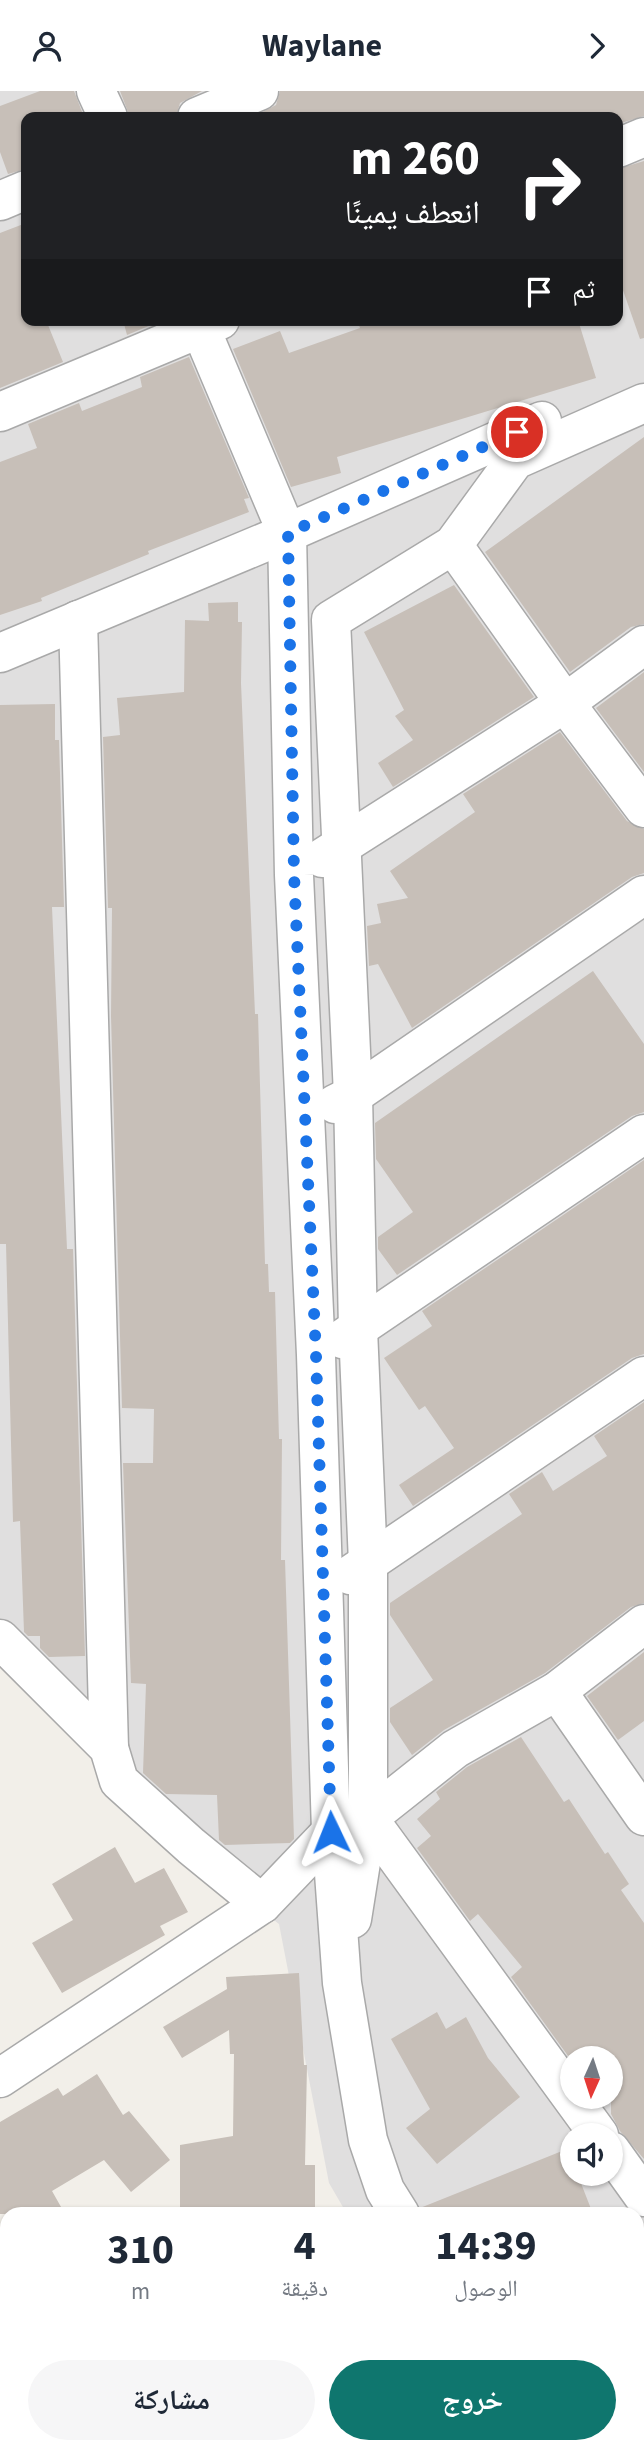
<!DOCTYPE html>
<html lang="ar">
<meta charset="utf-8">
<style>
:root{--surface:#fff;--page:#f6f6f7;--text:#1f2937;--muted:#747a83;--accent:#0f766e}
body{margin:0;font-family:"Source Sans 3","Noto Naskh Arabic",sans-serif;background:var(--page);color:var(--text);direction:rtl;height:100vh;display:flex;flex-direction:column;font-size:26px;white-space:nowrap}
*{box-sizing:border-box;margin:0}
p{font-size:23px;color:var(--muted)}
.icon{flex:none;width:38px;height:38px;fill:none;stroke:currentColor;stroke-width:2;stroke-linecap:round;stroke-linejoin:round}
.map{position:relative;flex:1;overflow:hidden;direction:ltr}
.side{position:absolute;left:0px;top:2116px;width:644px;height:247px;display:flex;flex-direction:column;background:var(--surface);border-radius:21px 21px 0 0;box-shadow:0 2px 5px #0004;direction:rtl}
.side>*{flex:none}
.top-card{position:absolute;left:21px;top:21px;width:602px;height:214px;border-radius:14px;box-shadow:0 2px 5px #0004;direction:rtl;background:#202124;color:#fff;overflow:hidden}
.needle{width:46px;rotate:183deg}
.tools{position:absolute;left:560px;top:1955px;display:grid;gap:14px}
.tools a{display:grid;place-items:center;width:63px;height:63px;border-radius:50%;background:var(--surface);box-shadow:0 2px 5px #0004;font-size:35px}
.pin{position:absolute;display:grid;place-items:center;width:60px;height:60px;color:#fff;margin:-30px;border:4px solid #fff;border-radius:50%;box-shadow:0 2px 7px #0007}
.me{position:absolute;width:77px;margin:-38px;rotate:358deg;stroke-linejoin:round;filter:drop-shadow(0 0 5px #0008)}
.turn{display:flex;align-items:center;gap:24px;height:147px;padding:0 28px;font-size:32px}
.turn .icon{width:91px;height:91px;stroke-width:2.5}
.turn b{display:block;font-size:49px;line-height:60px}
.then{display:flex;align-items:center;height:66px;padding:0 28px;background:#0003;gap:14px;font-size:26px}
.eta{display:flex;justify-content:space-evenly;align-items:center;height:119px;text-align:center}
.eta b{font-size:42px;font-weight:700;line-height:49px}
.cta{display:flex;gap:14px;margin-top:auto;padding:14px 28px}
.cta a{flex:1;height:80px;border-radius:42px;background:var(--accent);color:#fff;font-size:28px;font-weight:700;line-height:80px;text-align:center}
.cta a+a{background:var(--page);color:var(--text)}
header{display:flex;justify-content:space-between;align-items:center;height:91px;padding:0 28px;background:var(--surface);font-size:32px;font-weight:700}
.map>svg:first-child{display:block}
.residential{fill:#e0dfdf;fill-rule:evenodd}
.building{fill:#c7bfb8}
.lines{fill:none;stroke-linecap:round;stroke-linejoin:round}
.minor-casing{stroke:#a9a9a9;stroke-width:41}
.minor{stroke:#fff;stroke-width:38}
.route{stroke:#1a73e8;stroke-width:12;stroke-dasharray:0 21.6}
</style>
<header><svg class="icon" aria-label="forward" viewBox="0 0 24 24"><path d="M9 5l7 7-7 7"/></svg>Waylane<svg class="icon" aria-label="person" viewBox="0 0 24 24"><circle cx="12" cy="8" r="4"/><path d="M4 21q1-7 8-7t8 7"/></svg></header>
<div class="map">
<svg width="644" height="2361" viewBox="0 0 644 2361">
<rect width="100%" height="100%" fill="#f2efe9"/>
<path class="residential" d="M0,0H644V2361H522L517,2356H637V2123H347L329,2092L279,1833L219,1786L0,1565ZM26,26H618V229H26ZM572,1967H611V2006H572ZM572,2044H611V2082H572Z"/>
<g class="building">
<path d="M40,0H74L84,26H26V78L8,83L0,61V15Z"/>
<path d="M120,0H202L180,12L176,26H130Z"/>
<path d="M280,0H644V25L618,33V26H253L276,14Z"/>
<path d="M644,70V247L640,248L618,185V78Z"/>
<path d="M26,132V229H46L63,271L0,297V142Z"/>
<path d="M123,229H163L127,244Z"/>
<path d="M357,229H578L596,287L337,366L341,382L291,396L233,258L280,240L289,262L360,237Z"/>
<path d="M189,266L249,407L244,408L249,421L148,460L149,463L41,507L42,510L0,524V371L37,357L28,333L79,312L82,320L142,296L140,286Z"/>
<path d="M644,346V533L631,536L570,581L485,461Z"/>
<path d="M454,494L534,606L393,696L378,672L413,649L395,625L404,619L364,541Z"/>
<path d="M238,511V531H242L241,592L255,923H258L265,1173H268L269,1201H275L279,1348H282L281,1469H285L294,1748L290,1752L225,1754L219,1749L217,1704L166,1703L143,1682L146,1593L131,1592L123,1372H153L154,1318L122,1317L111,925L112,817H108L103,646L120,644L117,607L184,601L185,529L209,530L208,512Z"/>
<path d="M644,581V681L596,617Z"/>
<path d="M55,613V649H59L64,816H52L67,1158H73L85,1565L49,1566L40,1557V1545H28L24,1541L20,1430L13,1431L6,1153H0V614Z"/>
<path d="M560,641L627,730L644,738V782L632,786L412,937L378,873L369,875L367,835L381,832L377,813L408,807L390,780L475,721L463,703Z"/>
<path d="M593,880L644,953V1021L632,1025L397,1184L378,1158V1146L413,1121L376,1068L375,1032Z"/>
<path d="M644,1069V1263L632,1267L413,1415L399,1394L454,1357L425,1315L419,1319L384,1267L432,1235L422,1220Z"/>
<path d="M644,1311V1512L631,1516L545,1582L444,1639L412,1664L390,1631V1617L433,1589L390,1524V1512L522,1423L509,1403L542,1381L553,1400L607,1365L594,1345Z"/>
<path d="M644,1561V1630L618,1649L587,1605Z"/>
<path d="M521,1646L564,1711L569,1708L605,1763L608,1761L629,1793L621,1799L644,1832V2068L620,2040L611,2023V1967H588L582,1960L571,1969L511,1886L522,1876L478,1823L470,1830L417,1757L431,1745L417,1728L440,1708L436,1701L467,1676Z"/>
<path d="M115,1756L135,1792L164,1777L188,1821L160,1835L165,1844L62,1902L32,1852L73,1829L52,1793Z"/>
<path d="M299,1882L304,1974H307L305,2074H315V2123H180V2054L233,2045L234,1963H230L229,1939L182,1967L163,1936L227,1898L226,1886Z"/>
<path d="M437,1921L446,1938L466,1926L488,1967L520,2006L437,2073L406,2037L430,2018L391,1948Z"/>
<path d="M97,1983L123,2024L129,2020L170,2069L131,2101L104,2069L52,2100L65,2123H0V2031L58,1997L63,2005Z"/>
<path d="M567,2058L572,2082H577L593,2123H422L420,2117Z"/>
</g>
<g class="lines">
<g class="minor-casing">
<g id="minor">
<path d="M96,0L108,26"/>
<path d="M197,26L259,0"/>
<path d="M618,57L644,46"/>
<path d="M0,110L26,99"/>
<path d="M197,229L287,442L294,784L316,1264L331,1741L342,1892L368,2049L385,2099L400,2123"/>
<path d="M0,321L220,229"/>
<path d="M453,454L565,612L644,717"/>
<path d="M78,529L109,1657"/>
<path d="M0,562L287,442L542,330"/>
<path d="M322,767L565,612L644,554"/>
<path d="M335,1013L353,1004L644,804"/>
<path d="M342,1248L644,1043"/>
<path d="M350,1484L644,1285"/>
<path d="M0,1548L109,1657L119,1690L191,1755L262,1813"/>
<path d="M557,1600L644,1725"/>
<path d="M368,1727L599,2044"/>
<path d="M352,1828L368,1727V1472L358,1238L353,1004L331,529L453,454L515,369L644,312"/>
<path d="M0,1987L262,1813L331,1741L368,1727L455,1658L557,1600L644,1533"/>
<path d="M611,2060L644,2106"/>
<path d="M566,2356L570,2361"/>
<path d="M136,2361L138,2360"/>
</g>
</g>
<use href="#minor" class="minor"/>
</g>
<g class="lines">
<path class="route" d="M331,1741L316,1264L294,783L288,442L517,341"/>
</g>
</svg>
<div class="tools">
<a><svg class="needle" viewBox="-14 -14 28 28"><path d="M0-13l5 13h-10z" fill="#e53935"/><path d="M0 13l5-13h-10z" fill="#747a83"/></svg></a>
<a><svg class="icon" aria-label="sound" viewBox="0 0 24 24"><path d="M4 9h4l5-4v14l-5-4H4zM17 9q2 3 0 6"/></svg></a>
</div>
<div class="pin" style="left:517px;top:341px;background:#d93025"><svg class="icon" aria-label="arrive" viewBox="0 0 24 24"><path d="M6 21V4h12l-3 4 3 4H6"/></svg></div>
<svg class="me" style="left:331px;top:1741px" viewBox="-20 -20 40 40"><path d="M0-17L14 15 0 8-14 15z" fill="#1a73e8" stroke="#fff" stroke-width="4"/></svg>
<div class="top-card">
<div class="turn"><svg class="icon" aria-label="right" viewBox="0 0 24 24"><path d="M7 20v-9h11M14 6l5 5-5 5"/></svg><div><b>260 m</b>انعطف يمينًا</div></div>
<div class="then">ثم<svg class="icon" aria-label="arrive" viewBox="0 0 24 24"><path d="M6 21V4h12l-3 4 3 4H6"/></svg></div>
</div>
<section class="side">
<div class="eta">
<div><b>14:39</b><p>الوصول</p></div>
<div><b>4</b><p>دقيقة</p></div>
<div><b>310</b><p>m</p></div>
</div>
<div class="cta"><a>خروج</a><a>مشاركة</a></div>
</section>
</div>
